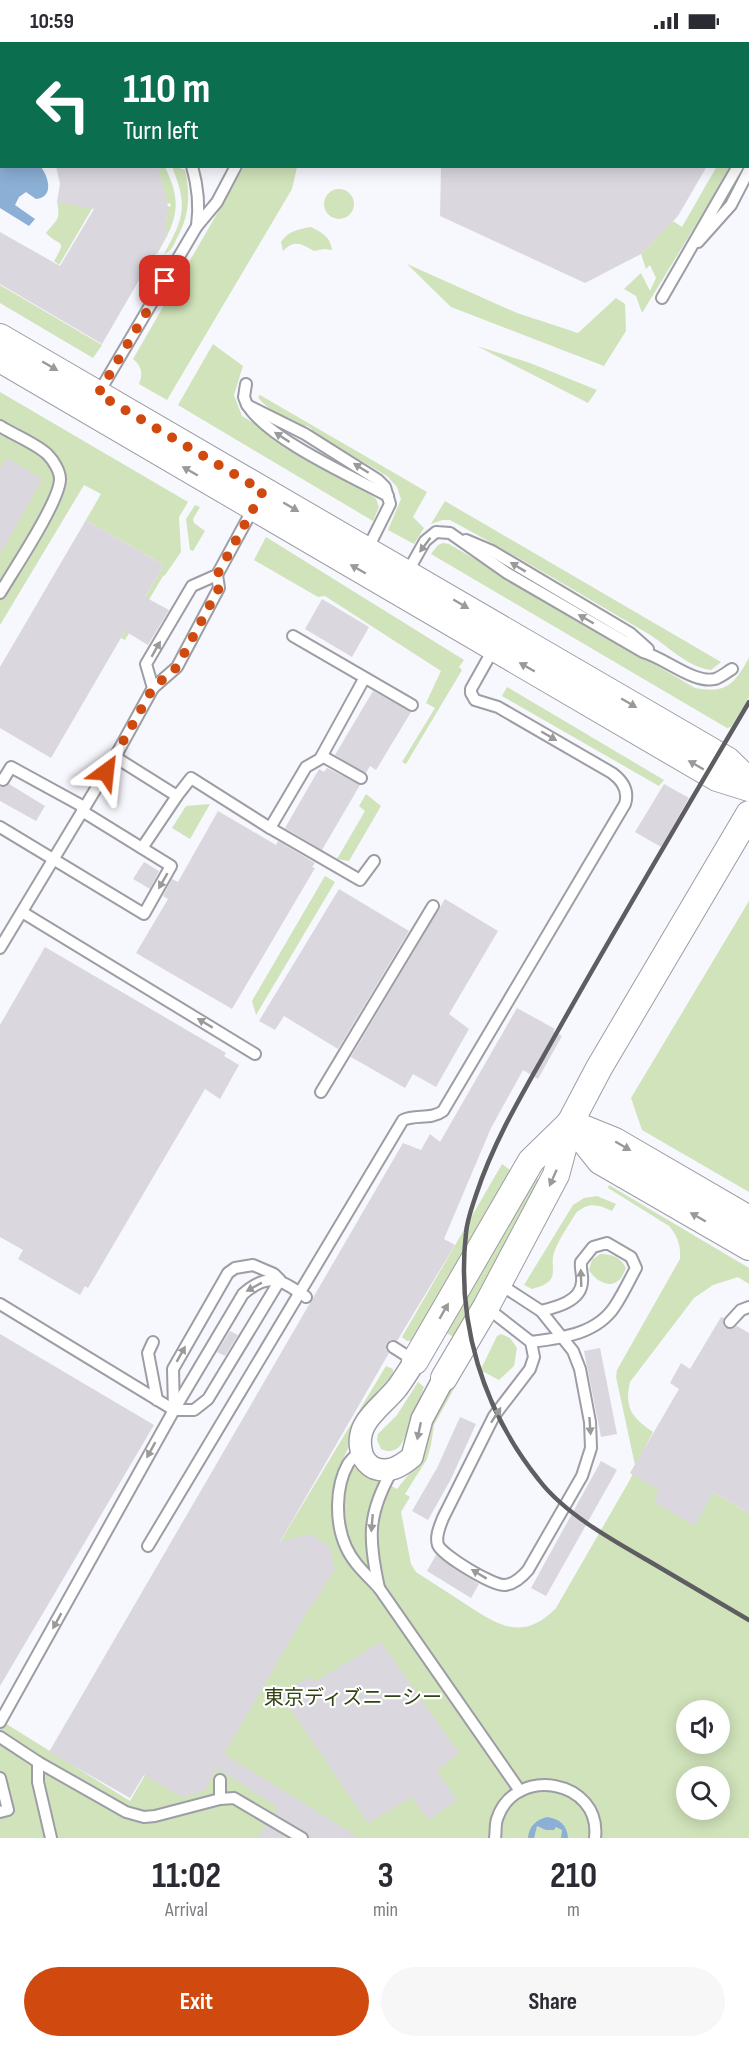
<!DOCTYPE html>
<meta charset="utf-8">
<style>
:root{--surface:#fff;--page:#f7f7f7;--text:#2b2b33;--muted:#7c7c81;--accent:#d04a0f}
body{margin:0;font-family:"Sofia Sans Condensed","Noto Sans JP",sans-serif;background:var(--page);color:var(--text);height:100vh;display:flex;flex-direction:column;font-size:22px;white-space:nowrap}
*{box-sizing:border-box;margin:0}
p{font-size:20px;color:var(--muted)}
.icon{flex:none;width:33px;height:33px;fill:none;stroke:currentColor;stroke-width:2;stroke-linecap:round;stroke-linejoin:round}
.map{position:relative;height:1796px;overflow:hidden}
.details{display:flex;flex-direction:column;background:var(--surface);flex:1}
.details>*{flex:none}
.top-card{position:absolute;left:0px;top:0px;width:750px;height:126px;box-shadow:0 3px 15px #0003;background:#0b6e4f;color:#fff;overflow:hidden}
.controls{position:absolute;left:676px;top:1658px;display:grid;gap:12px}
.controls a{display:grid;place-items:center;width:54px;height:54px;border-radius:50%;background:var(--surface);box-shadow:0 3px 15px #0003;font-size:30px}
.pin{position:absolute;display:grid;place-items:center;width:51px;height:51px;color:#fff;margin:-26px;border-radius:12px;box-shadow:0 3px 9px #0006}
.me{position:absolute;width:66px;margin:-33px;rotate:30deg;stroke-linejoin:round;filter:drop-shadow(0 0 4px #0008)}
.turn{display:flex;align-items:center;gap:21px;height:126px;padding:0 24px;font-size:27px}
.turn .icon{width:78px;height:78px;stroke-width:2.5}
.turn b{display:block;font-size:42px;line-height:51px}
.eta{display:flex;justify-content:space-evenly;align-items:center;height:102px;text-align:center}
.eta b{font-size:36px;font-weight:700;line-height:42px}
.cta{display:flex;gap:12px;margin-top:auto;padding:12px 24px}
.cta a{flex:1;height:69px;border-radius:36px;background:var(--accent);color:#fff;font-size:24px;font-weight:700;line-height:69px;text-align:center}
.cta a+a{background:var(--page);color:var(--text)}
.status{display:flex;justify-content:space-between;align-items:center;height:42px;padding:0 30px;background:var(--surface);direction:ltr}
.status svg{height:16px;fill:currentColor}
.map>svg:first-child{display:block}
.green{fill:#d0e3ba;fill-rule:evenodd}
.water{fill:#8bafd5}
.building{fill:#dbd7df}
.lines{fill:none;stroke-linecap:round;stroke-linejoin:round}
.service-casing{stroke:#9d9da5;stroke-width:14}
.minor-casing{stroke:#9d9da5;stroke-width:24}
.tertiary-casing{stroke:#9d9da5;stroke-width:28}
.service{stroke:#fff;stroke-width:10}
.minor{stroke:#fff;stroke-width:21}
.tertiary{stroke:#fff;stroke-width:26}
.rail{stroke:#5e5e62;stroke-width:4.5}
.oneway{fill:#9a9a9b}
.route{stroke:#d04a0f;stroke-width:10;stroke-dasharray:0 18}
.labels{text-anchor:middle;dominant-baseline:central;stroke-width:4.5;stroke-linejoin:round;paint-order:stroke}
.park-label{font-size:20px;fill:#304310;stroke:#fff}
</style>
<div class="status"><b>10:59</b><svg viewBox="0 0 49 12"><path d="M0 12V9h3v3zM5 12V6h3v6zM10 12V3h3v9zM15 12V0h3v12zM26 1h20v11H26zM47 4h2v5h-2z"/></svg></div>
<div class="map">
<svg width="749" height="1796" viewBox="0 0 749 1796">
<rect width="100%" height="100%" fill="#f7f7fe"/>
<g class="green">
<path d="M717,124L729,125L708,163L642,271L636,254L624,247L641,231L650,249L656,236L650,223L646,227L641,212L673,179L682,185Z"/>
<path d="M158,125H165C183,162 177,178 157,212L156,211L164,195H167L168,192L164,189L167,174L166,165L171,164L170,161L167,162Z"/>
<path d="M172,125H177L185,128C191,154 189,175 176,198C173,205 171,209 164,212C184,176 188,164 172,125Z"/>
<path d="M244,125H297L292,147L167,358L139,342C143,332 142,324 133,317Z"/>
<circle cx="339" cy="162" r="15"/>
<path d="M57,160L93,165L59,223L54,219C68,196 59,205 46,191C56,178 61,179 57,160Z"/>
<path d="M311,185C323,191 330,195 332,208L324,207L314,209C302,202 294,197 283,209L281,200C288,189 299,187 311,185Z"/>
<path d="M407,222L517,271L578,291L616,256L625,262L626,289L604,324L451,265Z"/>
<path d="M0,243L102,303L93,316L0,261Z"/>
<path d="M213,302L243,324L234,353L242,374L370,452L376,457L379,465L373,479L178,363Z"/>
<path d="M477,304L530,321L597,348L588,361Z"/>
<path d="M0,350L188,460L179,475L181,510L165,533L163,534L125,598L121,596L164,523L86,478L101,452L84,443L0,583Z"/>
<path d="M260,353L427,450L413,475L424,486L414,502L388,488L401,457L397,445L387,434L311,389L312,387L307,384L305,385C289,376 268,370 258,355Z"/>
<path d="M445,459L450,462L721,620L711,628C687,625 667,603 647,591C582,553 517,514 450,478H442L431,482Z"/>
<path d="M195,463L200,465L193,477L194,481L205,489L193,509L190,508L186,477Z"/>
<path d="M266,495L464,618L459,625L462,628L406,722L402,720L435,666L426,661L441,629L325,554L318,555L254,518Z"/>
<path d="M443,501L449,502L695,646C727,652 734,642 749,616V655L731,685L727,686L431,512L438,503Z"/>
<path d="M507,645L664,738L659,744L502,654Z"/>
<path d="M366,752L381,764L349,819L337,817L365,769L359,764Z"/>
<path d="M210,762L190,797L172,786L186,764Z"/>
<path d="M325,834L335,840L256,973L252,959Z"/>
<path d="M749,859V1150L642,1088L631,1056Z"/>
<path d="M502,1122L510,1128L420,1291L414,1298L407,1299L402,1295Z"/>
<path d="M535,1134L539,1138L489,1236L456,1293L452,1294L446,1291V1288Z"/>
<path d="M609,1143L749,1226V1242L738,1235L713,1243L694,1256L630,1340C624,1366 632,1376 653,1390L643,1409L749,1471V1796H0V1678L130,1759L289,1485L386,1324L393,1327V1331L380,1350L352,1383L350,1402L343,1417L397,1447L425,1412L434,1377L463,1326L465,1327L434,1383L431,1403L427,1417L405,1452L410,1455L401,1470L411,1522L416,1530C433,1541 450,1552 467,1563C500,1585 524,1599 556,1566L631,1436L635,1423L616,1335L617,1328L680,1217C681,1205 678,1194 669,1184L608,1146ZM687,1668H720V1701H687ZM687,1734H720V1767H687Z"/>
<path d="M597,1154L616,1162L612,1169C598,1162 588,1160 576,1171C569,1183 560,1195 555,1208C547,1225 565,1239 532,1247L524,1243L573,1163L584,1156Z"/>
<path d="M600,1212C613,1212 620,1215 626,1226C624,1230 622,1236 618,1239C608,1247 594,1237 589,1228L592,1218Z"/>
<path d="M501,1292L510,1296L517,1306L514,1324L499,1338L484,1330L482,1332L481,1327L497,1294Z"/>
<path d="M418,1340L424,1345C419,1358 407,1397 399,1405C394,1410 387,1410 381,1407L377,1398L378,1392L397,1373Z"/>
</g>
<g class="water">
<path d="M0,105H1L2,124L41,125C49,136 54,155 36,157L26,150L19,155L15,163L35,177L29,184L0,166Z"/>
<path d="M547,1775C560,1777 567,1783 568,1796H561L562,1788L556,1785L554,1788H546L537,1784L534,1796H528C529,1784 536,1778 547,1775Z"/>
</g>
<g class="building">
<path d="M56,124H158L168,165L165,190L168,192L150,221L143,220L140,223L139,230L142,233L102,302L0,242V190L60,224L94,167L57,160L60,142Z"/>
<path d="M441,124H707L678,174L641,212L585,241L440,174Z"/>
<path d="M7,416L42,437L0,512V427Z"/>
<path d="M86,478L164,523L145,555L169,568L148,603L125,589L51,716L0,686V625Z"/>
<path d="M322,557L369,585L352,615L305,587Z"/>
<path d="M373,649L411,670L376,728L370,724L366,731L335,713Z"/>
<path d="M327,726L360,743L322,808L285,786L319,727L324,730Z"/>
<path d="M9,742L45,764L36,779L0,759V745H6Z"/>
<path d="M664,742L689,756L661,805L635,790Z"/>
<path d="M218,769L276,803L278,799L315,821L312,825L315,826L232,967L136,911L168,857L163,854L172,837L178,840Z"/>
<path d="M144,820L159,829L150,847L133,837Z"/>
<path d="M339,847L409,889L338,1007L284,974L275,988L259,979Z"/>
<path d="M445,857L498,889L449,972L469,987L436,1045L413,1032L405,1046L351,1015Z"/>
<path d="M45,905L226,1011L224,1014L239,1023L220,1057L205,1047L88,1246L85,1244L80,1253L18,1217L23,1208L0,1195V983Z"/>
<path d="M517,966L555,987L553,989L562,994L538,1037L523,1028L491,1086L444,1197L455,1203L397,1299L390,1298L386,1302V1308L389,1311L280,1500L310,1492L329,1504L335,1527L312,1564L311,1563L224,1712L360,1796H309L306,1790L274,1771L277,1765L217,1726L204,1749L182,1755L144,1733L130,1756L49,1710L403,1101L421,1108L430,1092L440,1100Z"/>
<path d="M721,1275L724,1276L723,1282L725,1286L732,1287L737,1284L749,1291V1471L713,1450L695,1484L654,1460L659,1448L630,1431L679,1347L670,1341L681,1321L690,1327Z"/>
<path d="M230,1289L238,1293L225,1314L217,1310Z"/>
<path d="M0,1292L154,1383L0,1644Z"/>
<path d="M600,1306L617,1392L601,1395L584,1309Z"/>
<path d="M460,1375L476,1382L451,1437L428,1478L412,1469L437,1426Z"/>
<path d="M601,1419L617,1428L546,1554L531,1546Z"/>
<path d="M436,1513L454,1527L479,1542L471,1556L427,1529Z"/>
<path d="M381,1600L459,1711L437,1729L457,1758L428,1778L412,1755L368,1781L281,1653L310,1634L314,1640Z"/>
<path d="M266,1783L287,1796H258Z"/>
</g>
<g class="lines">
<g class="service-casing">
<g id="service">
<path d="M240,0L241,2"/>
<path d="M653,0L656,2"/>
<path d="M730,2L731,0"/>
<path d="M748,113H749"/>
<path d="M192,124C198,145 200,163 197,184"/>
<path d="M698,200L731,163L749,128"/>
<path d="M146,227L164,239"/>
<path d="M662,256L738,124"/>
<path d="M246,342L244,355L247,363L305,392L378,438L385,445L390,462L367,508"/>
<path d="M98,352L197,184L217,160L236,124"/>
<path d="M248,364C270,398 351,434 388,454"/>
<path d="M0,384C12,392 39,403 48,413C53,418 60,429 60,437C60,459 13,529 0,551"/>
<path d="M466,498L492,509L630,591L648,607"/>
<path d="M407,531L425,499L436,490L450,491L507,531L643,610C665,616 694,642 715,637C721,635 727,630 732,627"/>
<path d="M293,594L412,663"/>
<path d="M153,646L177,625L219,546L217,533"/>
<path d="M322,714L361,736"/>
<path d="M115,715L177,754L191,736L270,786L360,838L374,819"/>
<path d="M3,738L11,725L84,765"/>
<path d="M0,785L144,872L171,824L82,769"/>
<path d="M270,786L306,725L320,717L364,637"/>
<path d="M142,806L177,754"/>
<path d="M22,870L255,1012"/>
<path d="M0,906L115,715L153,646L146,622L192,544L217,533L254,465"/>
<path d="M321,1050L433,864"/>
<path d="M0,1262L174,1368H194L208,1357L280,1238L274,1232L253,1223L235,1226L228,1231L173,1327L174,1368"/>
<path d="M486,1265L531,1300L534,1315L530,1327L494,1374L443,1476C440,1484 435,1494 438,1503C443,1514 493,1544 505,1543C515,1542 522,1535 528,1528L582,1434L591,1406L590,1380L580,1327L573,1309L541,1269L498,1241"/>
<path d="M730,1280L741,1268L749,1265"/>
<path d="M153,1300L148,1311L157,1358"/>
<path d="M531,1300C562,1296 597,1292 615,1264C623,1252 629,1239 636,1226L631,1215L607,1201L593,1205L581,1220C580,1227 583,1233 582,1240C581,1259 557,1265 541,1269"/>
<path d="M393,1305L415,1319"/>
<path d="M361,1408C357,1412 351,1417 348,1422C335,1445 335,1481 346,1505C353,1521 367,1533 379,1546C368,1496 367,1472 393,1427"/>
<path d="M148,1504L403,1078C416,1072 431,1078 443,1069L625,762C629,749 623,739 612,731L498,665L475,658L471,651V647L494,606"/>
<path d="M379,1546L520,1749"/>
<path d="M0,1680L174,1368L243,1252C269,1229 281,1238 306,1255"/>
<path d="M0,1695L38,1720L126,1770L144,1775L155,1774L220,1757L234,1756L302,1796"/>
<path d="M38,1720V1740L51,1796"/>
<path d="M0,1736L8,1768L0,1770"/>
<path d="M220,1738V1757"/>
<path d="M495,1796C496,1790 495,1783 497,1777C515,1722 602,1738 595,1796"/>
</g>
</g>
<g class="minor-casing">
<path id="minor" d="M415,1319C409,1328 403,1338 397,1346C379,1368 353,1381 362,1412C364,1418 368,1423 374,1426C389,1432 401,1424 412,1415L422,1377L444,1336"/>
</g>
<g class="tertiary-casing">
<g id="tertiary">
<path d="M0,295L727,718L749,739"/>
<path d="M0,317L717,736L749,746"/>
<path d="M570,1081L600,1119L749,1205"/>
<path d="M573,1082L615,1099L749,1177"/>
<path d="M415,1319L531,1119L570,1081"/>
<path d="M444,1336L486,1265L556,1133L570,1081L599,1026L749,772"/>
</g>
</g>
<use href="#service" class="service"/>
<use href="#minor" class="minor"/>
<use href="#tertiary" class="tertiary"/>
<g class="rail">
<path d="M730,0L733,2"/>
<path d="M748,11H749"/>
<path d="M749,660C684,770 619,880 556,992C527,1044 495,1095 476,1153C472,1165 467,1178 466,1191C456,1281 483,1368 539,1438C564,1471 612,1498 647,1518C681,1538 715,1558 749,1578"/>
</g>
</g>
<defs><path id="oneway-solid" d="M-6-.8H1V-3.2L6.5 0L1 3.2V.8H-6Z" transform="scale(1.5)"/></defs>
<g class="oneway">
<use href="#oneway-solid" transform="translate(50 324) rotate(30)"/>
<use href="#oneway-solid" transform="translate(282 395) rotate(-147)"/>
<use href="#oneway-solid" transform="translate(361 426) rotate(-148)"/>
<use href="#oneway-solid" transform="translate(190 429) rotate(-150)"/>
<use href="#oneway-solid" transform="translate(291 465) rotate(30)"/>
<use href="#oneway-solid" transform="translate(425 503) rotate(127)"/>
<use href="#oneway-solid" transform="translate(518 525) rotate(-149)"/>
<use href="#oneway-solid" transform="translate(358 527) rotate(-150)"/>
<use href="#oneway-solid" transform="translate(461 562) rotate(30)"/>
<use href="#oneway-solid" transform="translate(586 577) rotate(-150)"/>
<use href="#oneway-solid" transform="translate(156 607) rotate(-60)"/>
<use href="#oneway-solid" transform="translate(527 625) rotate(-150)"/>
<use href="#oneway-solid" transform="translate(629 661) rotate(30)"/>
<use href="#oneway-solid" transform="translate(549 694) rotate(30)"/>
<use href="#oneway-solid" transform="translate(696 723) rotate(-150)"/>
<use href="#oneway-solid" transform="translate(163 839) rotate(120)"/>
<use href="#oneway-solid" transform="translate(205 981) rotate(-149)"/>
<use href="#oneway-solid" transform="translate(623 1104) rotate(30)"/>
<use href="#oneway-solid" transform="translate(553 1136) rotate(114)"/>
<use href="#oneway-solid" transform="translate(698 1175) rotate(-150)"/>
<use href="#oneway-solid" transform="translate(581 1236) rotate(-92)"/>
<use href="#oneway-solid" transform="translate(254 1245) rotate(151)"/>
<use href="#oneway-solid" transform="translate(444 1269) rotate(-60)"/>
<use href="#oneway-solid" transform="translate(181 1312) rotate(-61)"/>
<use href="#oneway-solid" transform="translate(496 1373) rotate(-57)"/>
<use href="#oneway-solid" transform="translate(590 1384) rotate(86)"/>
<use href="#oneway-solid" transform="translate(419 1389) rotate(102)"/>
<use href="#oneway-solid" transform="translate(151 1408) rotate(119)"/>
<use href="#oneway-solid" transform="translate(372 1481) rotate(95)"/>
<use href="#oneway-solid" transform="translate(479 1532) rotate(-149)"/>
<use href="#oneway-solid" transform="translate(57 1579) rotate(119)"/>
</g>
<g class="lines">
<path class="route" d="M106,730L153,646L177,625L219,546L217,533L263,449L98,352L165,239"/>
</g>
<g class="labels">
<g class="park-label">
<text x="353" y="1656">東京ディズニーシー</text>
</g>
</g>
</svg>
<div class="controls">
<a><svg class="icon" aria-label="sound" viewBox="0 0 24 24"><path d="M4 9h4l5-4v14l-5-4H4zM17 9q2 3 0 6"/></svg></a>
<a><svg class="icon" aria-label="search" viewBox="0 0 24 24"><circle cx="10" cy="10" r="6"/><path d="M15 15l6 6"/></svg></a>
</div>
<div class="pin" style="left:165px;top:239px;background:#d93025"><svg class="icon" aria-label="arrive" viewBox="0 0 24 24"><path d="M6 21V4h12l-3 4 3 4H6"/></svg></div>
<svg class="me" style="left:106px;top:730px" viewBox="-20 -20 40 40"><path d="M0-17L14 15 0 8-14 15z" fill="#d04a0f" stroke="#fff" stroke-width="4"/></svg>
<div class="top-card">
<div class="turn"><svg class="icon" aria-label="left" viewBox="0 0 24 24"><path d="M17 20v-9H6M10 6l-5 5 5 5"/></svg><div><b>110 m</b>Turn left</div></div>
</div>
</div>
<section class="details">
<div class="eta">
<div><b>11:02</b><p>Arrival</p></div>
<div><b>3</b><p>min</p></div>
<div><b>210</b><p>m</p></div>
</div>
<div class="cta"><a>Exit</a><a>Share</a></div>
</section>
